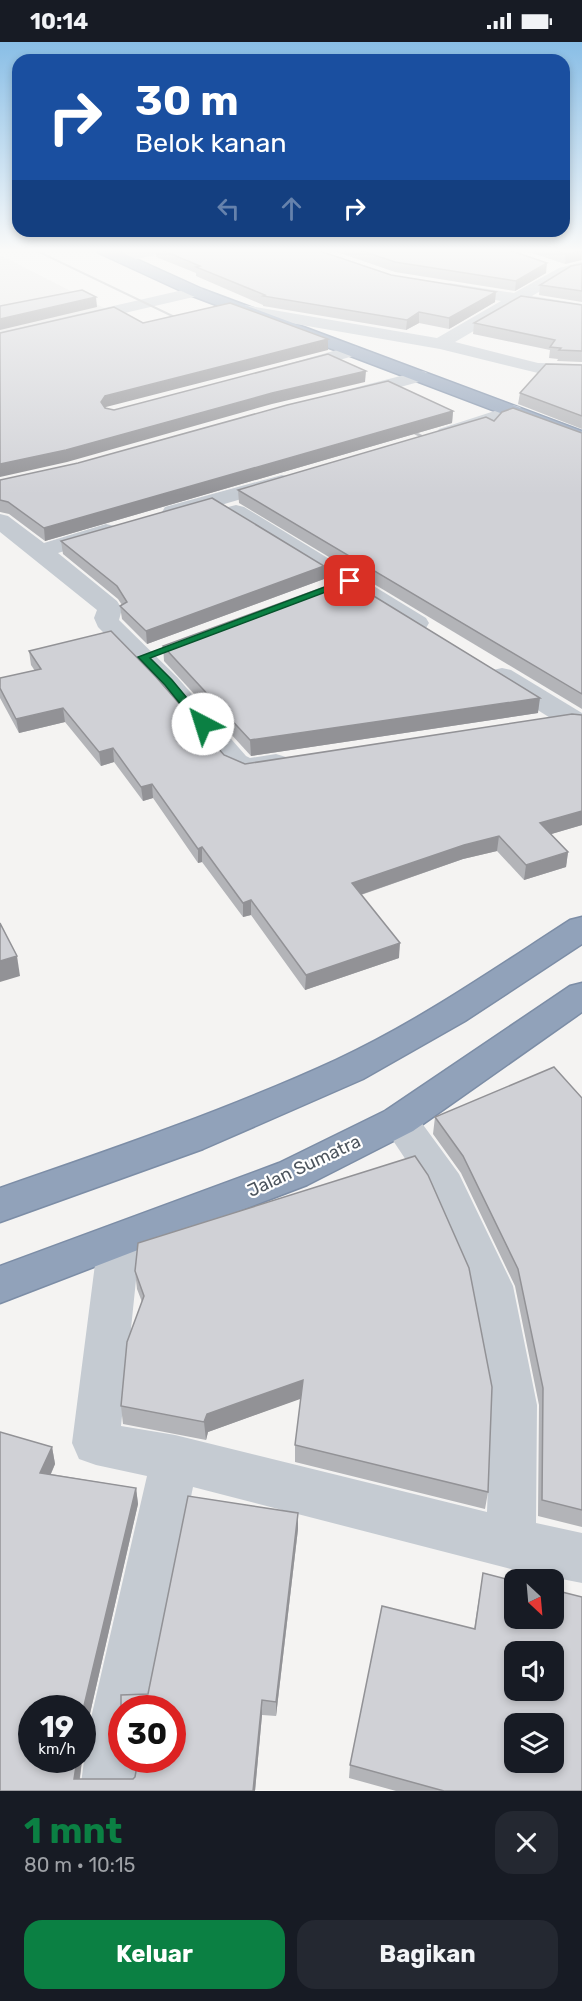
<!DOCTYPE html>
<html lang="id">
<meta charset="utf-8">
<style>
:root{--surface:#171b24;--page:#242831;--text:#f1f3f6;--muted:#9ea1a6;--accent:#0b8043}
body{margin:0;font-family:Rubik,sans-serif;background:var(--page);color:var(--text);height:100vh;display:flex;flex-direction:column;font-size:22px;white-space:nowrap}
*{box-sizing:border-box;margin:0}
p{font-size:20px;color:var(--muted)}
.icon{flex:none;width:33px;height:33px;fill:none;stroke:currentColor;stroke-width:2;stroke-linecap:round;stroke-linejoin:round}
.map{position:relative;height:1749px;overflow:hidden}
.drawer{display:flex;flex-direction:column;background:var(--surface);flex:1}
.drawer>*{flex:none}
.banner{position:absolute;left:12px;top:12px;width:558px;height:183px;border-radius:18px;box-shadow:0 3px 9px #0003;background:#1a4fa0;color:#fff;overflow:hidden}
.needle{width:39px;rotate:154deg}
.buttons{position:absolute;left:504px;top:1527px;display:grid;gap:12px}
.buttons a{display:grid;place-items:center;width:60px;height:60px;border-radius:12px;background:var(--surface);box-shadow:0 3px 9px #0003;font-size:30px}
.speed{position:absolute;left:18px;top:1653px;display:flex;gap:12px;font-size:30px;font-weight:700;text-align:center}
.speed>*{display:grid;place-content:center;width:78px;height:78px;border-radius:50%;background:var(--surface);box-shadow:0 3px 9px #0003;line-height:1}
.speed small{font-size:15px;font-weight:400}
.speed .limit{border:9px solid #d22;background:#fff;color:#111}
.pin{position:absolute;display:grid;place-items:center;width:51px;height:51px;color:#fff;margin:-26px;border-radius:12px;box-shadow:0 3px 9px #0006}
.me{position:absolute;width:66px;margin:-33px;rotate:320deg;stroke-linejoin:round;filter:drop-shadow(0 0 4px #0008)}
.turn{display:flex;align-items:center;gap:21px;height:126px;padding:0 24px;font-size:27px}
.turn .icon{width:78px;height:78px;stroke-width:2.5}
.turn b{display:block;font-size:42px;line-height:51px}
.lanes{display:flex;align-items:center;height:57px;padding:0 24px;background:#0003;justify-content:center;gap:30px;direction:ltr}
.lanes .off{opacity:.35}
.round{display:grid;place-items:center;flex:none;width:63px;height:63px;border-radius:18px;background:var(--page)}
.summary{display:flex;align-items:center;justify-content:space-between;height:102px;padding:0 24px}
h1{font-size:36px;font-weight:700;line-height:45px;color:var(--accent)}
.primary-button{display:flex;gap:12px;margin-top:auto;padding:12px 24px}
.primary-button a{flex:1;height:69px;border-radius:18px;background:var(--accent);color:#fff;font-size:24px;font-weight:700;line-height:69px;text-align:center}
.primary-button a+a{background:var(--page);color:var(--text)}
.status{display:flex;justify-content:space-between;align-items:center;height:42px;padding:0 30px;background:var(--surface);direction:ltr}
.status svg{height:16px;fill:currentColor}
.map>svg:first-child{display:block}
.education{fill:#e5e4e4}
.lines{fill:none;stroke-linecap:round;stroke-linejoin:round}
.highway-casing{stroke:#7c8da6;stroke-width:3}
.street{fill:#c5cbd2;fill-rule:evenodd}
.highway{fill:#91a2ba;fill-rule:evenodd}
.rail-far1{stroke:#b5b7bb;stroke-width:2}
.rail{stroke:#b5b7bb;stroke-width:3}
.wall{fill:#b3b4b8}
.shaded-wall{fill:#929296}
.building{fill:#d0d1d6;stroke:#929296;stroke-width:1.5;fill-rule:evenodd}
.route{fill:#0b8043;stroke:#07532c;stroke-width:1.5}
.labels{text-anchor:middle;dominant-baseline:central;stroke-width:4.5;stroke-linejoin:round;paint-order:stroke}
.street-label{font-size:18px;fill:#4c545d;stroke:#fff}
</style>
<div class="status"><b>10:14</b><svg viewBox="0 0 49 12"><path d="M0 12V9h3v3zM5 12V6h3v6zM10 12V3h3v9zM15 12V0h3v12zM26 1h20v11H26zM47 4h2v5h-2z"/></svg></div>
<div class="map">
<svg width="582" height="1749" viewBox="0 0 582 1749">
<rect width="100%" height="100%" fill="#f4f3f2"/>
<path class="education" d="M0,213L108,268L0,293Z"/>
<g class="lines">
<g class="highway-casing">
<g id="highway">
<path d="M97,208H116L202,247L582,389V402L190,253L99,211Z"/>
<path d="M582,875V902L465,979L363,1037L203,1107L0,1180V1146C113,1107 227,1068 336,1018C418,980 494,927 570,878Z"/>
<path d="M582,941V970L413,1089L307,1143L0,1261V1224L279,1121L385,1069L570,944Z"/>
</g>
</g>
<g class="street">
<path d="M136,208H165L163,211L120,221L112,216L115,213Z"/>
<path d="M582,220V230L569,232L532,254L582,262V272L520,262L455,300L538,321L582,322V332L538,331L440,307L238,272L230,267L238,262L437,296L501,259L444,249L442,246L444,243L450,241L514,251L559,226Z"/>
<path d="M196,245L202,247L204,250L202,253L0,300V290Z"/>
<path d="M351,304L357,305L360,309L357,313L290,332L284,331L281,327L284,323Z"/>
<path d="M420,329L426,330L429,334L426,338L349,359L342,357L340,353L342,349Z"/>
<path d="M513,363L520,365L523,369L520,373L446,397L439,395L436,391L439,387Z"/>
<path d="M282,433L289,435L293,439L289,443L173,477L165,475L162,470L165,465Z"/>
<path d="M236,463L244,465L426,576L429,581L426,586L417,588L408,586L228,475L225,470L228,465Z"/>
<path d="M0,472L8,474L44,501L106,482L114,484L117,489L114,494L58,511L117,559L122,567L119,578L177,635L246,714L250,716L276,712L286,715L290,721L286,727L246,734L226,726L159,647L98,585L94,576L97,568L0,490Z"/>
<path d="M502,626L511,628L582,671V688L560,682L493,640L489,634L493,628Z"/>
<path d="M399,1064L413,1069L459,1132L513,1244L537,1363L536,1481L582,1491V1541L511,1527L193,1445L148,1666H122V1718H140L136,1749H80L88,1689L147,1434L96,1423L79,1417L72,1401L98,1199L104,1187L119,1182L134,1187L140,1199L121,1384L175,1393L487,1470L491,1363L469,1244L428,1151L380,1079L385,1069Z"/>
</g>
<use href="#highway" class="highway"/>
<path class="rail-far1" d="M35,208L187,281"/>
<path class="rail" d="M400,384L438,402"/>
</g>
<g class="wall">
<path d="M156,208H317L391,233L495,260L449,287L419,281L406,288L263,264V263L196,234V231L156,215Z"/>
<path d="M331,208H509L546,231L515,249L395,230Z"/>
<path d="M523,208H582V218L565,222Z"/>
<path d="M582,222V260L539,253L540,243Z"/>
<path d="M582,263V320L557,319L558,317L549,316L550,308L473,292L474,281Z"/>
<path d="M582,323V387L518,362L520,351Z"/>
<path d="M453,369L452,381L45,499L9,472L0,470V438Z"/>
<path d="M494,379L582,391V667L239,461L238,448Z"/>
<path d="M61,499L324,524V537L147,602L122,577L120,564L122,563L118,557L63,512Z"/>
<path d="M163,604L538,671L251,714L164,619Z"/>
<path d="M29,609L224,713L245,722L582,673V783L551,792L568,810L566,825L524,838L497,809L463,817L361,853L399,916L305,948L251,873L243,875L202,820L198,821L153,756L143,759L114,720L101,724L65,680L19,691L0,656V636L35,629L31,623Z"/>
<path d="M582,1056V1485L538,1474L539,1363L515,1244L461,1131L433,1092L435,1075Z"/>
<path d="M135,1229L488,1450L485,1467L295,1420V1403L301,1356L208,1390L206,1398L123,1382L121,1364L142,1260L137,1247Z"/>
<path d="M0,1390L52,1405L55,1422L51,1432L136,1446L138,1462L86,1689L82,1716V1666H32V1718H82L80,1737H133L135,1735L138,1718H172V1666H122V1703L121,1653L148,1652L188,1454L298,1471V1487L276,1674L262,1673L255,1749H0Z"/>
<path d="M483,1531L582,1749H396L349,1736L350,1723L474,1587Z"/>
</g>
<g class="shaded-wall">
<path d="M582,208L581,218L565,222L566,212Z"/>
<path d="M547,221L546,231L515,249L516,239Z"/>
<path d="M496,250L495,260L449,287V276Z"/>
<path d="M96,255L97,265L0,288V277Z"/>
<path d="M419,270V281L406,288L407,278Z"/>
<path d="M328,297V308L106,365L102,371L101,360L105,354Z"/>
<path d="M366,329L365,340L272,362L67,420L0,435V422L272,351Z"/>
<path d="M453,369L452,381L45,499L44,486Z"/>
<path d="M324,524V537L147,602L146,589Z"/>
<path d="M540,656L538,671L251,714L250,698Z"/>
<path d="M63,666L65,680L19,691L16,677Z"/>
<path d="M113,706L114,720L101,724L99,710Z"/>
<path d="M152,742L153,756L143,759L141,745Z"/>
<path d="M582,769V783L538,796L540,781Z"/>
<path d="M499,794L497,809L463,817L351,856L352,841L464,803Z"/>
<path d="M202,805V820L198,821V807Z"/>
<path d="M568,810L566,825L524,838L526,823Z"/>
<path d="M251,858V873L243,875V861Z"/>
<path d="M400,901L399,916L305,948L306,933Z"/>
<path d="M17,914L20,934L0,940V919Z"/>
<path d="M303,1338V1356L208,1390L206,1398L204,1380L207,1372Z"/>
<path d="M52,1405L55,1422L44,1447L40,1431Z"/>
<path d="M136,1446L138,1462L86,1689L82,1716V1672Z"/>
<path d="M298,1471V1487L276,1674V1660Z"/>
<path d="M262,1658V1673L255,1749H253Z"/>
<path d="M77,1718H82L78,1749L74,1737Z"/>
</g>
<g class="building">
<path d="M162,208H317L391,233L496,250L449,276L419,270L407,278L263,254L265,253L196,225L200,224Z"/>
<path d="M359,208H509L547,221L516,239L395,220Z"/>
<path d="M554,208H582L566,212Z"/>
<path d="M582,222V249L540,243L571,224Z"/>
<path d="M82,248L96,255L0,277V264Z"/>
<path d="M521,254L582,263V309L559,308L561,306L550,305L555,298L474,281Z"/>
<path d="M230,261L328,297L105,354L101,360L105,366L114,368L328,312L366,329L272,351L66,408L0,422V291L114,265L143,281Z"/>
<path d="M546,322L582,323V374L520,351Z"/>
<path d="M388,339L453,369L44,486L8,460L0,458V438L78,421L287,363Z"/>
<path d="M513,366L582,391V652L238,448L486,375L494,379L502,370Z"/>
<path d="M212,456L324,524L146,589L120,564L127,560L117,544L61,499Z"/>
<path d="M346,537L540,656L250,698L163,604Z"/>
<path d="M111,589L156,635L224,713L245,722L572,672L582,673V769L540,781L568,810L526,823L499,794L464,803L352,841L400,901L306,933L251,858L243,861L202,805L198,807L152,742L141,745L113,706L99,710L63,666L16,677L0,646V636L41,627L29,609Z"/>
<path d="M0,881L17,914L0,919Z"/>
<path d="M554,1025L582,1056V1468L542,1458L543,1346L518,1227L463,1114L435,1075Z"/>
<path d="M415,1114L428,1133L469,1226L492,1345L488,1450L295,1403L303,1338L207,1372L204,1380L121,1364L127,1300L144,1254L135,1229L138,1201Z"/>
<path d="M0,1390L52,1405L40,1431L136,1446L82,1672V1666H32V1718H77L74,1737H133L135,1735L138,1718H172V1666H122L121,1702V1653L148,1652L188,1454L298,1471L276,1660L262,1658L253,1749H0Z"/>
<path d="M483,1531L514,1539V1576H554V1548L582,1555V1749H444L350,1723L382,1564L475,1587ZM514,1610H554V1648H514ZM514,1682H554V1720H514Z"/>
</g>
<linearGradient id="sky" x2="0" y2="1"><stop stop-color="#89bee6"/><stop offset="0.46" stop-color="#fafaf9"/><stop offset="1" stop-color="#fafaf9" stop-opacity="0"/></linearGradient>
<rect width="582" height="453" fill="url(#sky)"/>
<path class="route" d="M346,537L355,539L150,616L172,638L207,680V685H199L165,643L138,615Z"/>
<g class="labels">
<g class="street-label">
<text transform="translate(304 1124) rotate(-25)">Jalan Sumatra</text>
</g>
</g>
</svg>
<div class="buttons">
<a><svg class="needle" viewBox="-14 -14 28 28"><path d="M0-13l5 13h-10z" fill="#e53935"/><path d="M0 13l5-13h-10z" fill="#9ea1a6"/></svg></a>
<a><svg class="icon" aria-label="sound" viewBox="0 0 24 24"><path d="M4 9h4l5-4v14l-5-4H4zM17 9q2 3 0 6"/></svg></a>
<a><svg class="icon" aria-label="layers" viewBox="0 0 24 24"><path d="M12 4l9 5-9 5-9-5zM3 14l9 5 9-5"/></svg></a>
</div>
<div class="speed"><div>19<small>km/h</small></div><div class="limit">30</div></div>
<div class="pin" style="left:350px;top:539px;background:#d93025"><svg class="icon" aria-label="arrive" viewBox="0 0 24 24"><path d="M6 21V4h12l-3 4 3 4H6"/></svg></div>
<svg class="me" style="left:203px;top:682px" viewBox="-20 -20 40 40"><circle r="19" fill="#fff"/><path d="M0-13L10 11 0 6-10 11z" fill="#0b8043"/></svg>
<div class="banner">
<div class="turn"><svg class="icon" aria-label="right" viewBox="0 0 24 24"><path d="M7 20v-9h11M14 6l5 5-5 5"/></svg><div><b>30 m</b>Belok kanan</div></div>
<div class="lanes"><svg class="icon off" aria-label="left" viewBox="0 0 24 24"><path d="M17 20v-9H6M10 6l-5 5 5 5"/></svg><svg class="icon off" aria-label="ahead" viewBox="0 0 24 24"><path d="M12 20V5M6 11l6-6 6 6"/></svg><svg class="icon" aria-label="right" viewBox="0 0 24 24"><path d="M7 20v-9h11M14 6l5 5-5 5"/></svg></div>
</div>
</div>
<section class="drawer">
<div class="summary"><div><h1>1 mnt</h1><p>80 m · 10:15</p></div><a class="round"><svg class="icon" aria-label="close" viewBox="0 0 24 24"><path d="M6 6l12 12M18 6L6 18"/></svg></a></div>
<div class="primary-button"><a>Keluar</a><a>Bagikan</a></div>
</section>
